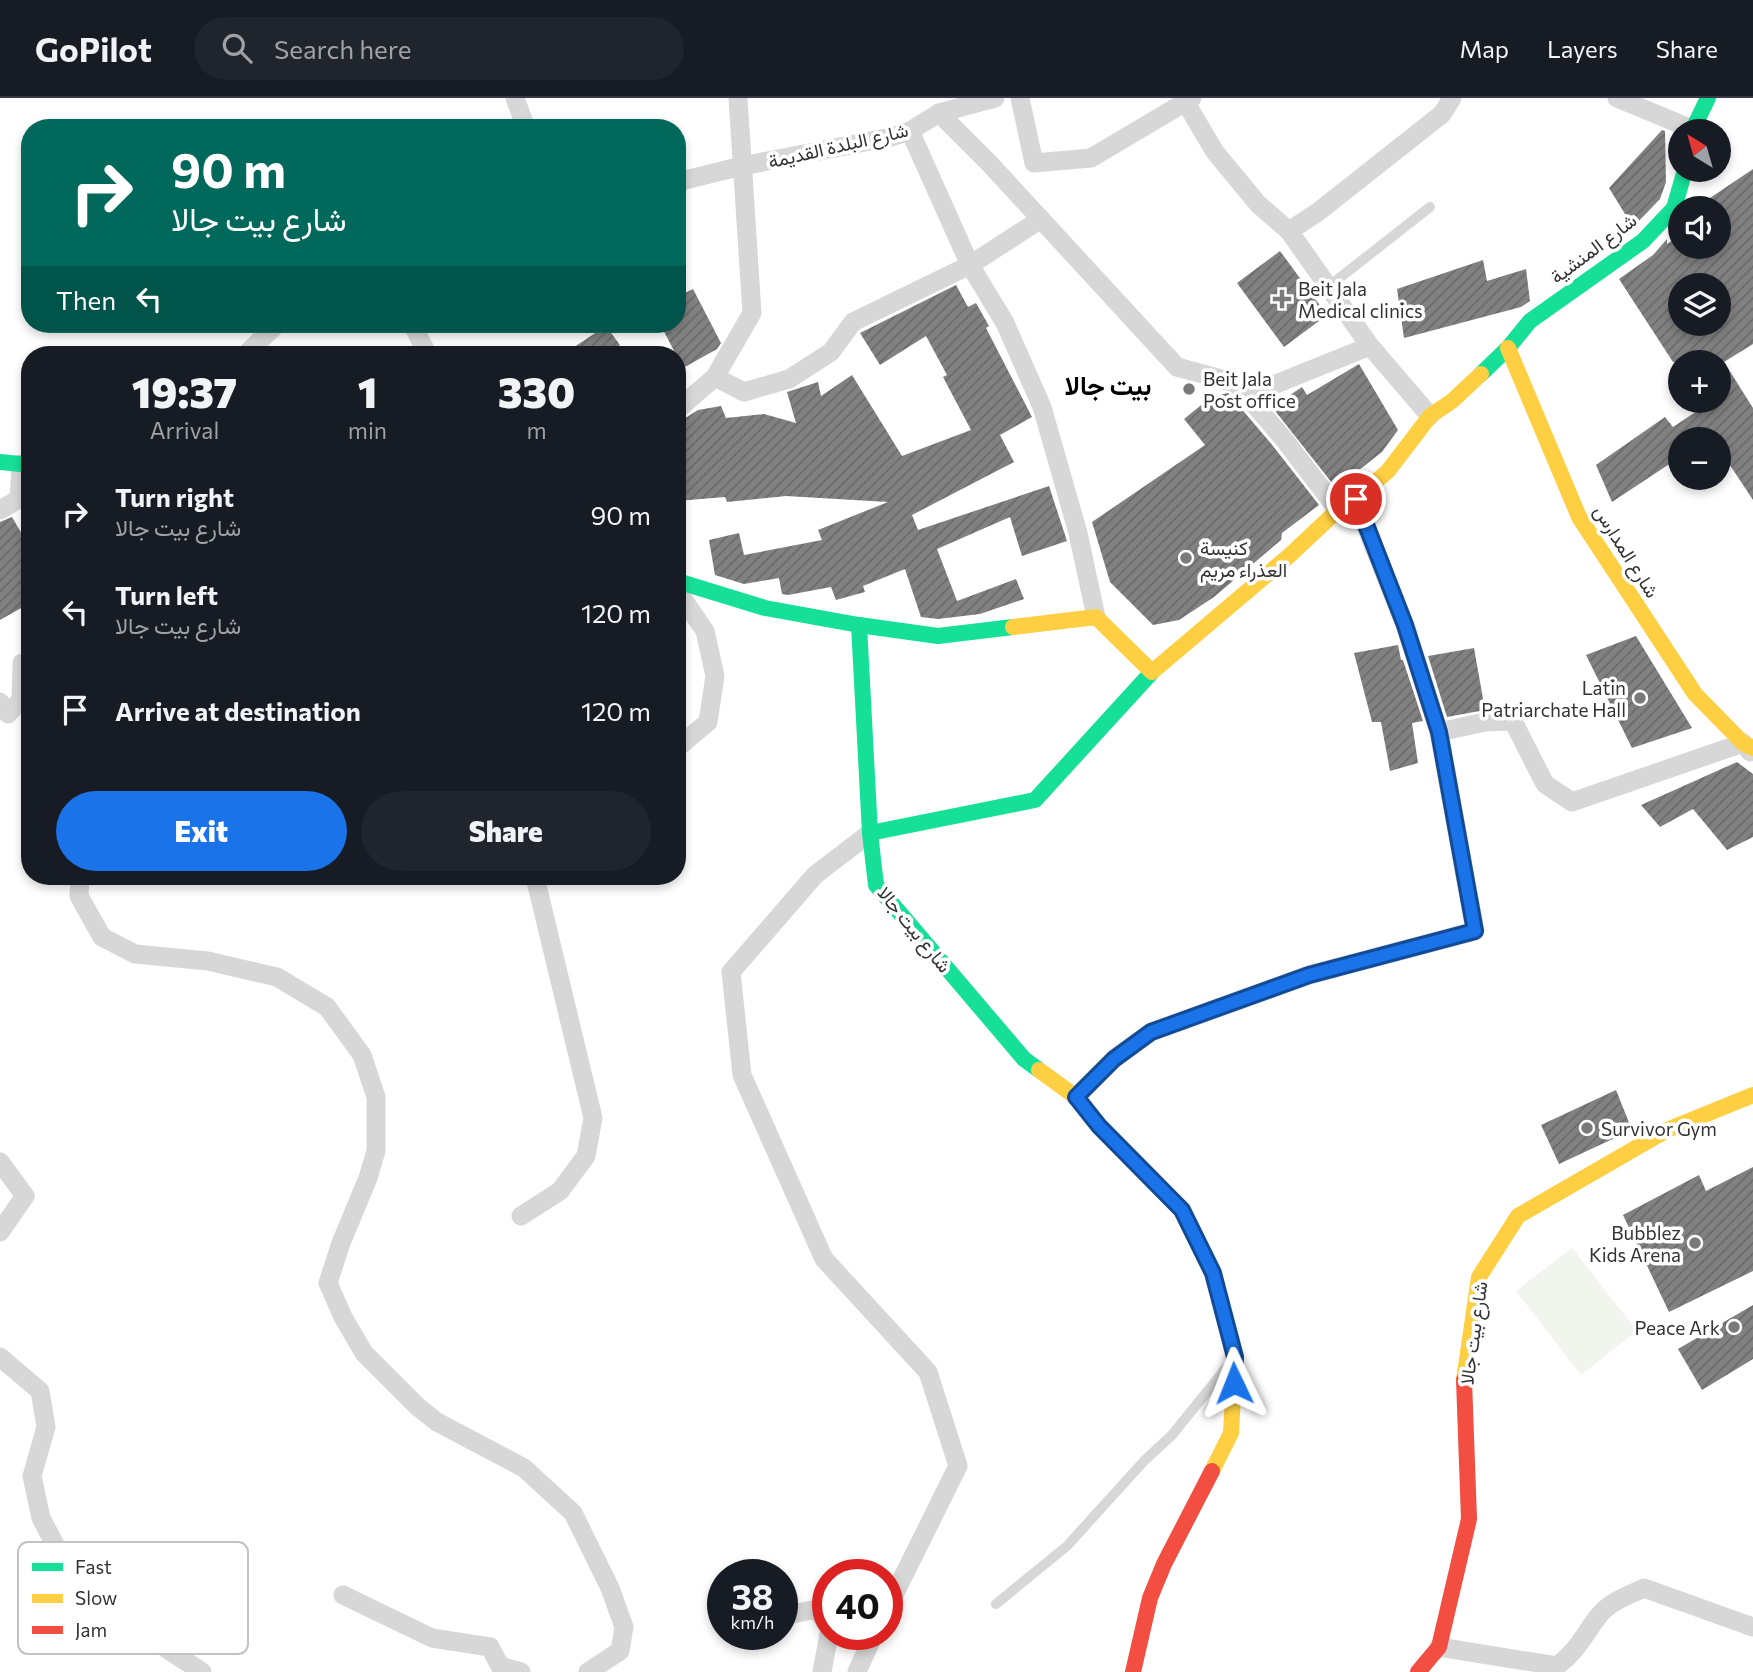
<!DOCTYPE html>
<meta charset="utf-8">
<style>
:root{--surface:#171b24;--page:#20242c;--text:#f1f3f6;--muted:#9ea1a6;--line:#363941;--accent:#1a73e8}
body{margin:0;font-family:Commissioner,Vazirmatn,sans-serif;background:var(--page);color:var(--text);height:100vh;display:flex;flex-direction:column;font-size:26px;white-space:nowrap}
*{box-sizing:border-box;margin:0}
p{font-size:23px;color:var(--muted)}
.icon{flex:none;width:38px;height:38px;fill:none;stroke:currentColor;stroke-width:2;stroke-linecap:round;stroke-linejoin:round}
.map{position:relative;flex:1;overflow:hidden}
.side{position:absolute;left:21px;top:248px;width:665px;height:539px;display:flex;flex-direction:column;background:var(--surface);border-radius:28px;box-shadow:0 4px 10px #0003}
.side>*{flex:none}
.top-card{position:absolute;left:21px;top:21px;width:665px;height:214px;border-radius:28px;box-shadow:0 4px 10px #0003;background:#00695c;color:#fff;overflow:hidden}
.needle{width:46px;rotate:323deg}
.controls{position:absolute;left:1668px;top:21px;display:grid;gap:14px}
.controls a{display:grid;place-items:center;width:63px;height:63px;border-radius:50%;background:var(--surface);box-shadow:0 4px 10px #0003;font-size:35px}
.speed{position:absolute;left:707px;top:1461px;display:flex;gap:14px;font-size:35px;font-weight:700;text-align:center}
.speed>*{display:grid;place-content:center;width:91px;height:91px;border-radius:50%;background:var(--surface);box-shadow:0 4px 10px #0003;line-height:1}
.speed small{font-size:18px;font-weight:400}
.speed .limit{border:10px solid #d22;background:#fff;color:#111}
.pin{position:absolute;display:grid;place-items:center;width:60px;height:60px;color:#fff;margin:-30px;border:4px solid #fff;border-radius:50%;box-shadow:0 2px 7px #0007}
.me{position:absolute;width:77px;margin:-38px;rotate:358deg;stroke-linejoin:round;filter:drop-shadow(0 0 5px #0008)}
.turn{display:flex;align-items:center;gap:24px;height:147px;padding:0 35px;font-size:32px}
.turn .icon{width:91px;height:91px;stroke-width:2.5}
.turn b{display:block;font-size:49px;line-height:60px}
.then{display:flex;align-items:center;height:66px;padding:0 35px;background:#0003;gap:14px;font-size:26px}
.eta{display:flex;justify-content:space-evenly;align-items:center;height:119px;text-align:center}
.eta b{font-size:42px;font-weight:800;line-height:49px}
.action{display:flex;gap:14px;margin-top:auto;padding:14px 35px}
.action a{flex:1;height:80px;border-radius:42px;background:var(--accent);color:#fff;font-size:28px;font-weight:800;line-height:80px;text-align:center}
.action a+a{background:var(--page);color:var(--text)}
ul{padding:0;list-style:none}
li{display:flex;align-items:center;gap:21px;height:98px;padding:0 35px}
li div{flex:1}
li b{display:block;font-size:26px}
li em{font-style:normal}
header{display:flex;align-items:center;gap:42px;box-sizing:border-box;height:98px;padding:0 35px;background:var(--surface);border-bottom:2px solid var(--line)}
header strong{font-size:33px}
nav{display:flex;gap:38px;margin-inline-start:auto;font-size:24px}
.search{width:490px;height:63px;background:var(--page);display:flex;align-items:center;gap:18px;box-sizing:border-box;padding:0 24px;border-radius:38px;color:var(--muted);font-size:26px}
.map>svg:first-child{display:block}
.pitch{fill:#f1f5ed}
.building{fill:url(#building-hatch);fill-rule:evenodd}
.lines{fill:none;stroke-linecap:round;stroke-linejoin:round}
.lane{stroke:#d7d7d7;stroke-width:10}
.street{stroke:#d7d7d7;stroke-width:19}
.fast{stroke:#16e098;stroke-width:16}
.slow{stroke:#ffcf43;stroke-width:16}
.jam{stroke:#f24e42;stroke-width:16}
.route-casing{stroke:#114b97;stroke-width:18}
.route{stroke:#1a73e8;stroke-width:12}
.poi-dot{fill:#7a7a7a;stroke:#fff;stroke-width:2.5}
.labels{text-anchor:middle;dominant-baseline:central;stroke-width:7;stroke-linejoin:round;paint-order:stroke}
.street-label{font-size:19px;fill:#333;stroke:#fff}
.poi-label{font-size:19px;fill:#333;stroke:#fff;text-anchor:start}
.district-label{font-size:26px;font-weight:bold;fill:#000;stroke:#fff}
.key{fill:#fff;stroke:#c2c2c2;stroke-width:2}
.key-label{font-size:19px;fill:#333}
</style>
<header>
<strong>GoPilot</strong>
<div class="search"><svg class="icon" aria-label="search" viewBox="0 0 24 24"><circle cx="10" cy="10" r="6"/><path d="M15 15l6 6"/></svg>Search here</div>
<nav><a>Map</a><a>Layers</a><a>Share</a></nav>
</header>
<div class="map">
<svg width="1753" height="1574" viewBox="0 0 1753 1574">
<defs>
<pattern id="building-hatch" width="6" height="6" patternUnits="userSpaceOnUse" patternTransform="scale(1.75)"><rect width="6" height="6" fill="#818181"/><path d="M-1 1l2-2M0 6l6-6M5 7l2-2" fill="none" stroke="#6a6a6a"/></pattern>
</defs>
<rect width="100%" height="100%" fill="#fff"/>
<path class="pitch" d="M1572,1150L1637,1233L1581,1277L1516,1193Z"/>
<g class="building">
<path d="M1662,32L1665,33L1666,84L1660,101L1633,129L1609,90Z"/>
<path d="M1753,71V246L1724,264L1753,310V402L1718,349V341H1680V359L1612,404L1596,367L1665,319L1673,329L1712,303H1718V264H1673L1619,181L1653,157L1667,141V146L1680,137V149H1718V110L1710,100ZM1680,187H1718V226H1680Z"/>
<path d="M1280,153L1327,217L1284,249L1237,185Z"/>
<path d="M1483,162L1487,183L1526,171L1530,203L1521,209L1404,240L1397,191Z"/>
<path d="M956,187L968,209L976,205L989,228L986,230L1032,319L1000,337L1014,364L912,417L918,432L1049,388L1067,443L1022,458L1010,419L937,451L957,503L1016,481L1024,501L980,516L938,521L921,519L905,471L863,488L865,494L836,502L831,489L788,497L782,496L779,480L744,486L715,477L709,442L739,435L744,457L822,442L818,432L888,404L786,398L727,404L725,399L677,403L679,324L698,312L721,308L726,320L764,316L796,325L787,294L818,284L821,298L852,277L902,358L971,332L943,279L947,277L926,238L880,267L860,235Z"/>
<path d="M693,191L721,245L717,251L683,270L660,226H677V199Z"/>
<path d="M606,228L620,247L606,257H562Z"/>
<path d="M1359,266L1398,332L1382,354L1336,390L1272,309L1302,289L1307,297Z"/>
<path d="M1228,295L1273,348L1319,407L1282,435L1281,442L1214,499L1179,522L1153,527L1110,484L1092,424L1205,347L1184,321L1211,299Z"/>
<path d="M12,419L30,450V505L0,522V424Z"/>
<path d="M1636,538L1692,630L1632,650L1586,557Z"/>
<path d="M1398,547L1401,562H1403L1423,623L1412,625L1418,665L1390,673L1381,624H1372L1354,555Z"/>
<path d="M1474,550L1485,612L1447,619L1428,558Z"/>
<path d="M1737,664L1753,676V739L1727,752L1693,711L1660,729L1641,707Z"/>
<path d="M1616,992L1632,1032L1559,1066L1541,1027Z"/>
<path d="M1753,1069V1173L1669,1214L1623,1117L1699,1077L1706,1093Z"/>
<path d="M1753,1207V1261L1702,1292L1678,1251Z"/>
</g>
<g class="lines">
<g class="lane">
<path d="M1328,189L1430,109"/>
<path d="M996,1506L1067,1448L1144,1363L1172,1337L1227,1269"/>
</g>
<g class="street">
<path d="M515,0L526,30"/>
<path d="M1020,0L1034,65L1091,60L1192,0"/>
<path d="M1183,0L1215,54L1258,106L1289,133L1318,114L1442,16L1452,0"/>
<path d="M1617,0L1692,31"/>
<path d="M939,15L990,66L1177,269L1236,285L1276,286L1370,248"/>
<path d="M910,33L970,167L1005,225L1042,309L1078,435L1096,519"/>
<path d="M677,84L742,68L891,39L910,33L939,15L995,0"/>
<path d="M1289,133L1370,248L1430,318"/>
<path d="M412,226L428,257"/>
<path d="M245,257L277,226"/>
<path d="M715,279L744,294L789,281L831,254L853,224L970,167L1041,121"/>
<path d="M1236,285L1283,340L1338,412"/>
<path d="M677,312L715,279L752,215L738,0"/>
<path d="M0,412L19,401L21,366"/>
<path d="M677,492L705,533L715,578L708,624L677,650"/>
<path d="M0,604L8,616L21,602L22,565"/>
<path d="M1439,634L1485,624L1513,623L1545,686L1572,704L1743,645L1750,654"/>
<path d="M870,735L815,777L731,874L742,977L824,1161L928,1274L958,1368L887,1511"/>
<path d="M80,779L79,798L102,839L135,856L208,863L277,879L327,909L362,957L376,999V1053L368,1080L341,1145L328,1185L343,1219L364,1255L418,1309L437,1324L524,1370L573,1415L610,1490L624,1529L620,1553L588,1574"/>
<path d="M1076,999L1114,961L1151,934L1309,877L1475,833L1439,634L1405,527L1355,401"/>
<path d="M0,1064L25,1098L0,1134"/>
<path d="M521,1118L560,1093L586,1058L593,1020L535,779"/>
<path d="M0,1259L40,1293L46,1329L32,1378L41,1420L63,1462L141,1534L202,1574"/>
<path d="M343,1497L432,1540L490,1549L500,1568L521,1574"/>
<path d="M782,1518L817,1511L828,1528"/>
<path d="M1439,1549L1557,1568C1578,1552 1582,1540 1597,1520C1608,1504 1627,1498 1644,1490L1753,1529"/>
<path d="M822,1574L829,1536"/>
<path d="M857,1574L874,1536"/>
</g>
<g class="fast">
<path d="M1692,33L1708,0"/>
<path d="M1481,276L1508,250L1530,223L1643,143L1674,110L1685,72"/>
<path d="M0,364L30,367"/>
<path d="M677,483L765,510L859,527L938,538L1013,529"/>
<path d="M859,527L870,735L876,787L1024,961L1039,972"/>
<path d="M870,735L1035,702L1152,574"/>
</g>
<g class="slow">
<path d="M1508,250L1579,419L1695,596L1743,645L1753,650"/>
<path d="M1013,529L1096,519L1152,574L1290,457L1338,412L1355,401L1388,373L1430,318L1452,303L1481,276"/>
<path d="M1039,972L1076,999L1099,1028L1182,1112L1213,1175L1235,1259L1231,1335L1212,1373"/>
<path d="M1464,1282L1479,1179L1518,1118L1667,1032L1753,997"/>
</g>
<g class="jam">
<path d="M1133,1574L1150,1500L1164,1466L1212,1373"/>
<path d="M1418,1574L1439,1549L1469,1421L1464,1282"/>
</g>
</g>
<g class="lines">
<g class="route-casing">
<path id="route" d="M1234,1285L1235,1259L1213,1175L1182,1112L1099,1028L1076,999L1114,961L1151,934L1309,877L1475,833L1439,634L1405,527L1356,401"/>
</g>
<use href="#route" class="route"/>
</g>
<g class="poi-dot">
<path d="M1278.5 190.5h7v7h7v7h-7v7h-7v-7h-7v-7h7z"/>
<circle cx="1189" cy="291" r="7"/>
<circle cx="1186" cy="460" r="7"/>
<circle cx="1640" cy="600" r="7"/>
<circle cx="1587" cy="1030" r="7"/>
<circle cx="1695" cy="1145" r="7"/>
<circle cx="1734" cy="1229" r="7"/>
</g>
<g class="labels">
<g class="street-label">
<text transform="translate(838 47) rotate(-13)">شارع البلدة القديمة</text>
<text transform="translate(1593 150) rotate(-37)">شارع المنشية</text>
<text transform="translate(1627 453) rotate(58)">شارع المدارس</text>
<text transform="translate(915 831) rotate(51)">شارع بيت جالا</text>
<text transform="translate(1473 1235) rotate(-82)">شارع بيت جالا</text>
</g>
<g class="poi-label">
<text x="1298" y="190">Beit Jala<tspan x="1298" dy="22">Medical clinics</tspan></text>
<text x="1203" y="280">Beit Jala<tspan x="1203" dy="22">Post office</tspan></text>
<text x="1200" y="449">كنيسة<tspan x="1200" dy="22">العذراء مريم</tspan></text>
<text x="1626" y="589" text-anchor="end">Latin<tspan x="1626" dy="22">Patriarchate Hall</tspan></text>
<text x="1601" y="1030">Survivor Gym</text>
<text x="1681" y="1134" text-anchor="end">Bubblez<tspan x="1681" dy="22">Kids Arena</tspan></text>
<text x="1720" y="1229" text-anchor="end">Peace Ark</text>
</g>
<g class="district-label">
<text x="1108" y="286">بيت جالا</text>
</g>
</g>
<rect x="18" y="1444" width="230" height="112" rx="10" class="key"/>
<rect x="32" y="1465" width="31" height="8" fill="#16e098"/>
<rect x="32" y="1496" width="31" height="9" fill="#ffcf43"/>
<rect x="32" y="1528" width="31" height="8" fill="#f24e42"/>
<g class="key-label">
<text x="75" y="1476">Fast</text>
<text x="75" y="1507">Slow</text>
<text x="75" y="1539">Jam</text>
</g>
</svg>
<div class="controls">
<a><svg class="needle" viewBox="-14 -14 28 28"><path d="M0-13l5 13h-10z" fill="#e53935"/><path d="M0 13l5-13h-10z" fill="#9ea1a6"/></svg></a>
<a><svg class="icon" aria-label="sound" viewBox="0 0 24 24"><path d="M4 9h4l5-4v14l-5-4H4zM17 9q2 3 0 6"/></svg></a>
<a><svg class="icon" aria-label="layers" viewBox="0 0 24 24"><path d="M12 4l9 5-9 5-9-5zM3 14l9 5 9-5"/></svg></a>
<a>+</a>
<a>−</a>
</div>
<div class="speed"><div>38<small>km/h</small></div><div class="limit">40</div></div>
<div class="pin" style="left:1356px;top:401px;background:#d93025"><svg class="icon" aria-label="arrive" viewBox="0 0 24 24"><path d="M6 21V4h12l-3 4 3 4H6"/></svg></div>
<svg class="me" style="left:1234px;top:1285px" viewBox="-20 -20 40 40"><path d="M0-17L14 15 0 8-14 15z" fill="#1a73e8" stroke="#fff" stroke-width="4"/></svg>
<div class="top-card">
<div class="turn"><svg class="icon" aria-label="right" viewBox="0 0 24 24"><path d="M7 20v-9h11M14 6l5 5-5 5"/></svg><div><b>90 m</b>شارع بيت جالا</div></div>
<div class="then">Then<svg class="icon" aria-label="left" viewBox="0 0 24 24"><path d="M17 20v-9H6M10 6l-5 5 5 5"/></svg></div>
</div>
<section class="side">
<div class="eta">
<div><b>19:37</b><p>Arrival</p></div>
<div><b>1</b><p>min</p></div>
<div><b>330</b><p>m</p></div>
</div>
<ul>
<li><svg class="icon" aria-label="right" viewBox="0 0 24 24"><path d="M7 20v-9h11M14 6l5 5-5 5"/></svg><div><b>Turn right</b><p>شارع بيت جالا</p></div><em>90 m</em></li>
<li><svg class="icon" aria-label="left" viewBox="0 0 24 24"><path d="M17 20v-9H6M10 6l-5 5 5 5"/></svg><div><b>Turn left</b><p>شارع بيت جالا</p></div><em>120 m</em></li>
<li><svg class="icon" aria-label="arrive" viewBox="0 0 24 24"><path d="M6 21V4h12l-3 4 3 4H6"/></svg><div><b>Arrive at destination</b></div><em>120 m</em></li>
</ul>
<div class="action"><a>Exit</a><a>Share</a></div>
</section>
</div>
